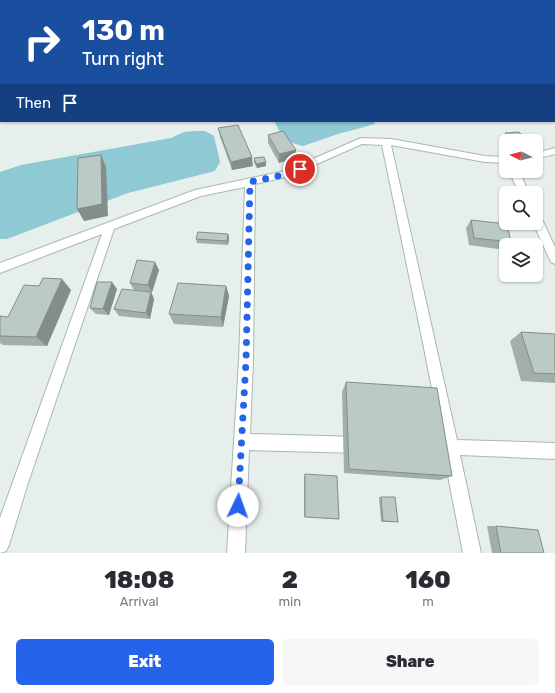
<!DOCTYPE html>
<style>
:root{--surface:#fff;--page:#f7f7f7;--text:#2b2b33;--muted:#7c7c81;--accent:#2563eb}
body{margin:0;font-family:Rubik,sans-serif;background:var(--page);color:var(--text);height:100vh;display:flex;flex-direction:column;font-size:15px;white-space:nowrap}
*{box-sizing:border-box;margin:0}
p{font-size:13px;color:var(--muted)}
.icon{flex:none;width:22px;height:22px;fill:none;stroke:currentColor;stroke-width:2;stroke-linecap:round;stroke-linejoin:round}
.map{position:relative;height:553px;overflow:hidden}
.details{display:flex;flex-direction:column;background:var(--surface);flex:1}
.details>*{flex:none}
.hud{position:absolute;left:0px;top:0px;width:555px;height:122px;box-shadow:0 1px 3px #0004;background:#1a4fa0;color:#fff;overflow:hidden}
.needle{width:26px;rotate:276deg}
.buttons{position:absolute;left:499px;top:134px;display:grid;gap:8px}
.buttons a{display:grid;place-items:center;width:44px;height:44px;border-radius:6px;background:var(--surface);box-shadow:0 1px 3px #0004;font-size:20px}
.pin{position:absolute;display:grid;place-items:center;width:34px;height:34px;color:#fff;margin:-17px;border:2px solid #fff;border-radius:50%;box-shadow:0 1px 4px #0007}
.me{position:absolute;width:44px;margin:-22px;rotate:3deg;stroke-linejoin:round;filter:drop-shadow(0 0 3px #0008)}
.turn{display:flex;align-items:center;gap:14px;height:84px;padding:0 16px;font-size:18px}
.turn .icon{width:52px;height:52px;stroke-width:2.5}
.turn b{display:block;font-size:28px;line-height:34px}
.then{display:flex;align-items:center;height:38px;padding:0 16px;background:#0003;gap:8px;font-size:15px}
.eta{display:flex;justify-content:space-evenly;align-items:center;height:68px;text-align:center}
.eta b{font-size:24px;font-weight:800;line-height:28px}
.action{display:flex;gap:8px;margin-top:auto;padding:8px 16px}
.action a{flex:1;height:46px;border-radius:6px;background:var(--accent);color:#fff;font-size:16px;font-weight:800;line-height:46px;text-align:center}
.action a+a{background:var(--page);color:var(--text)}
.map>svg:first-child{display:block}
.green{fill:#bfe0c8}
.water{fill:#8ec9d4}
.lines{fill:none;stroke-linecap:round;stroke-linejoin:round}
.street-casing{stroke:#a8b8b2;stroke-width:2}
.street{fill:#fff;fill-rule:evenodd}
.wall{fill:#a1aea9}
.shaded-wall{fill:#838d89}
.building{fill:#bbcac4;stroke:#838d89}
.route{stroke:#2563eb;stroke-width:7;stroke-dasharray:0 12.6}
</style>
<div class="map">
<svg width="555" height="553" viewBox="0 0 555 553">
<rect width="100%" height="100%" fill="#e6efeb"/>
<path class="green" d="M0,0H527L533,1H1L0,92Z"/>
<g class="water">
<path d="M274,121H374L375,124L338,134L303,146L292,143L280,132Z"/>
<path d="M194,131H205L214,136L220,162L215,171L128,193L7,239H0V172L21,165L171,138L184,132Z"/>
</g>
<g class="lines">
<g class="street-casing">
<g id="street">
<path d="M251,0H268L267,1Z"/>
<path d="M328,0H350L351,1H329Z"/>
<path d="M456,0H463L464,1H455Z"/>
<rect x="554" y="5" width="1" height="4"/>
<path d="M361,138L391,139L485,156L506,157V163L485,162L391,145L457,440L555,443V459L460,455L481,553H463L444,455L437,453L435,447L437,441L442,440L423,343L382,145L362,144L290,176L255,184L253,361L250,434L359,437L365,439L367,445L365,451L359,453L249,450L245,553H227L239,361L245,187L201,196L114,229L28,483L9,545L6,551L0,553V518L102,234L0,273V263L195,190L285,171Z"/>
<path d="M555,148V154L536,159V153Z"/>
<path d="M509,171H519L529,193H519Z"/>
<path d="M536,214L540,215L555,247V264L551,262L533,223H536Z"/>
</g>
</g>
<use href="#street" class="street"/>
</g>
<g class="wall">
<rect x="415" y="0" width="10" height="1"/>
<path d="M465,0H490V1H466Z"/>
<path d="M548,0H555V5H554V1H547Z"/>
<path d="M554,7L555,8V16L554,18Z"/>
<path d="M218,128L253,166L232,170L220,137Z"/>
<path d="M505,133L527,141H506V149L501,142Z"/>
<path d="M268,135L296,150L295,158L279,163L268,143Z"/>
<path d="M254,158L266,162V166L257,168L254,163Z"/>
<path d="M471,220L511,242L509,245H506V249L505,250L469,245L466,228Z"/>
<path d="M228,234L229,238L228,245L197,243L196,239Z"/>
<path d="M159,270L152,292H151L154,299L150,319L119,316L114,309L148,291L134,290L130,283Z"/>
<path d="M226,286L229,296L223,327L174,324L169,314Z"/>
<path d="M117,289L109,315L96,314L90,308Z"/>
<path d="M71,290L47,346L3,345L0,343V316L8,317Z"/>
<path d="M521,332L555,334V383L521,381L510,341Z"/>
<path d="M346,382L452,476L440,480L344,473L342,392Z"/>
<path d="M305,474L339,519H336L304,517V477Z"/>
<path d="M379,497H381L395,522H381Z"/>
<path d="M487,526H496L544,553H492Z"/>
</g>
<g class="shaded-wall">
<path d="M12,0H19L17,1H11Z"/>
<path d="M296,150L295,158L279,163V154Z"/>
<path d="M101,155L106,167L108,216L84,221L77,209Z"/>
<path d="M252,157L253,166L232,170L231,162Z"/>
<path d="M266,162V166L257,168L256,164Z"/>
<path d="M228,234L229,238L228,245L227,241Z"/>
<path d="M155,262L159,270L152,292L148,285Z"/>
<path d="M62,279L71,290L47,346L36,337Z"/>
<path d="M112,282L117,289L109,315L103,309Z"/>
<path d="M226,286L229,296L223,327L221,317Z"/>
<path d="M151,292L154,299L150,319L146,313Z"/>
</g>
<g class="building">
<path d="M3,0H12L11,1H2Z"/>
<path d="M220,0H227L244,1H220Z"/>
<rect x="303" y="0" width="7" height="1"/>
<rect x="316" y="0" width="14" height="1"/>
<rect x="476" y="0" width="14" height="1"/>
<path d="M509,0H525L526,1H509Z"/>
<rect x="554" y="86" width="1" height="8"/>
<path d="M238,125L252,157L231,162L218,128Z"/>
<path d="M283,131L296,150L279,154L268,135Z"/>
<path d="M519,132L527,141H512L505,133Z"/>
<path d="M101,155L102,204L77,209L78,158Z"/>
<path d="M264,157L266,162L256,164L254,158Z"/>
<path d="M471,220L507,224L511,242L474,238Z"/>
<path d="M198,232L228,234L227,241L196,239Z"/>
<path d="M137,260L155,262L148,285L130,283Z"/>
<path d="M43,278L62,279L36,337L0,336V316L8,317L24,285L39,286Z"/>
<path d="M97,282H112L103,309L90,308Z"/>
<path d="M178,283L226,286L221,317L169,314Z"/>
<path d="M122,289L151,292L146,313L114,309Z"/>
<path d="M521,332L555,334V374L534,373Z"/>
<path d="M346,382L437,388L452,476L349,469Z"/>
<path d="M305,474L337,476L339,519L305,517Z"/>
<path d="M381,497H395L398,522L383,521Z"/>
<path d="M496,526L538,530L544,553H501Z"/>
</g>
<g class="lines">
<path class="route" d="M238,506L246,361L250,182L288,174L300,169"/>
</g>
</svg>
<div class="buttons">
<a><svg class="needle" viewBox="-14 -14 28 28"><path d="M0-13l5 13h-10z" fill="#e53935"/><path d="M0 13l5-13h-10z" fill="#7c7c81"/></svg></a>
<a><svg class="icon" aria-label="search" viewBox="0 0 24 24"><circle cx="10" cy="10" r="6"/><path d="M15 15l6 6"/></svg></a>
<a><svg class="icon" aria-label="layers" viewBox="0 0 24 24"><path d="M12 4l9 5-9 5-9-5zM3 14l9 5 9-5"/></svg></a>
</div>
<div class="pin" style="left:300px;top:169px;background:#d93025"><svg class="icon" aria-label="arrive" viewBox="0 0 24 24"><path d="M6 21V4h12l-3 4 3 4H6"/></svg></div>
<svg class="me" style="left:238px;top:506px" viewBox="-20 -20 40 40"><circle r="19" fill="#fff"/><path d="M0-13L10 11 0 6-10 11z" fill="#2563eb"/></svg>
<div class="hud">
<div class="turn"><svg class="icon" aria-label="right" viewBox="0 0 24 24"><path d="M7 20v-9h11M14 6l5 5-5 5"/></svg><div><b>130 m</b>Turn right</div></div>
<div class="then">Then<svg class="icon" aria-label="arrive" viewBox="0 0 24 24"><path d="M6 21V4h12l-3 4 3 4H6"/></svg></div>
</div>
</div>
<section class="details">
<div class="eta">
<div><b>18:08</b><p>Arrival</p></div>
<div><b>2</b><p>min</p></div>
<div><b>160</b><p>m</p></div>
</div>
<div class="action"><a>Exit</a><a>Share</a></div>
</section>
